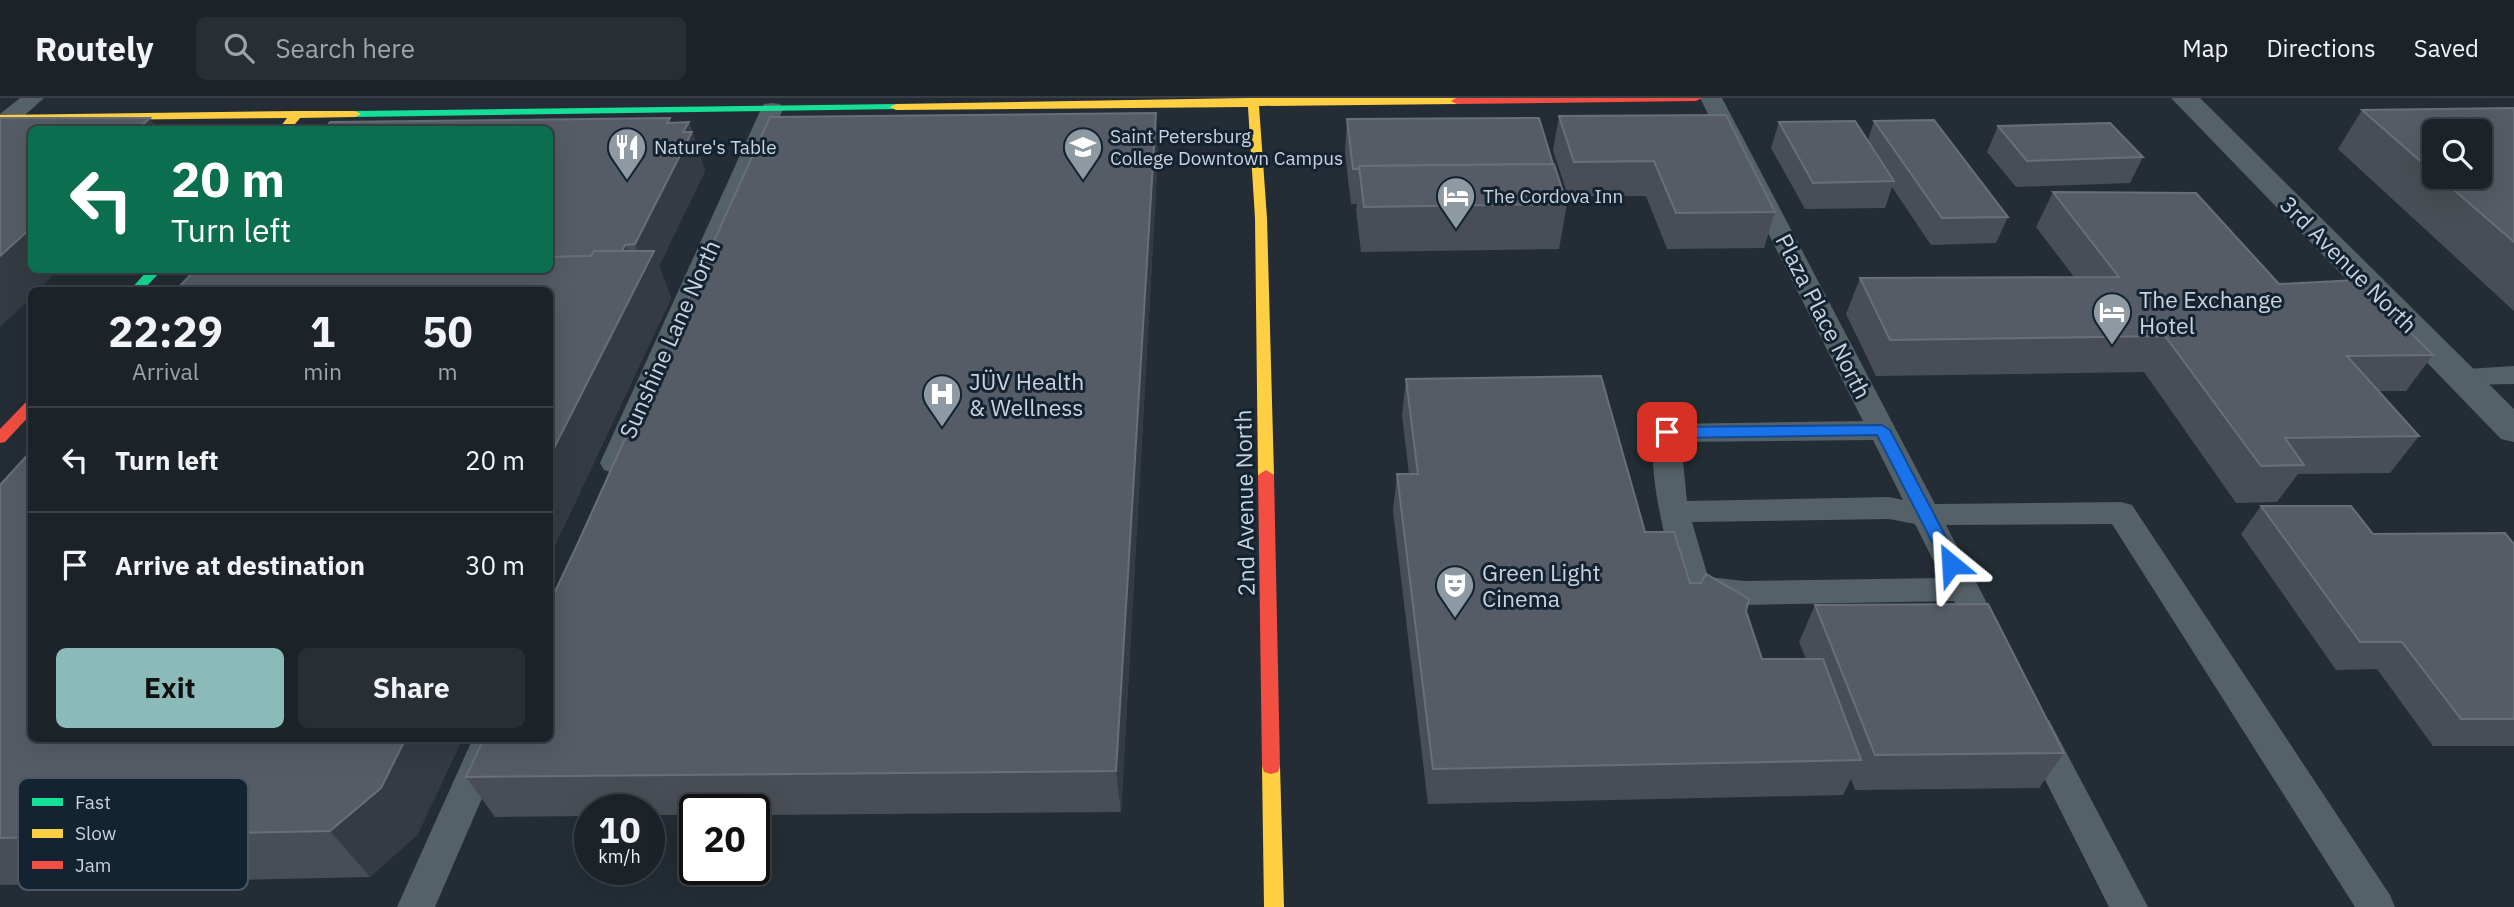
<!DOCTYPE html>
<meta charset="utf-8">
<style>
:root{--surface:#1b2228;--page:#282f34;--text:#f1f3f6;--muted:#a0a4a8;--line:#393f45;--accent:#8bbbb9}
body{margin:0;font-family:"IBM Plex Sans",sans-serif;background:var(--page);color:var(--text);height:100vh;display:flex;flex-direction:column;font-size:26px;white-space:nowrap}
*{box-sizing:border-box;margin:0}
p{font-size:23px;color:var(--muted)}
.icon{flex:none;width:38px;height:38px;fill:none;stroke:currentColor;stroke-width:2;stroke-linecap:round;stroke-linejoin:round}
.map{position:relative;flex:1;overflow:hidden}
.side{position:absolute;left:28px;top:189px;width:525px;height:455px;display:flex;flex-direction:column;background:var(--surface);border-radius:10px;box-shadow:0 7px 28px #0002,0 0 0 2px var(--line)}
.side>*{flex:none}
.guide{position:absolute;left:28px;top:28px;width:525px;height:147px;border-radius:10px;box-shadow:0 7px 28px #0002,0 0 0 2px var(--line);background:#0b6e4f;color:#fff;overflow:hidden}
.fabs{position:absolute;left:2422px;top:21px;display:grid;gap:14px}
.fabs a{display:grid;place-items:center;width:70px;height:70px;border-radius:10px;background:var(--surface);box-shadow:0 7px 28px #0002,0 0 0 2px var(--line);font-size:35px}
.speed{position:absolute;left:574px;top:696px;display:flex;gap:14px;font-size:35px;font-weight:700;text-align:center}
.speed>*{display:grid;place-content:center;width:91px;height:91px;border-radius:50%;background:var(--surface);box-shadow:0 7px 28px #0002,0 0 0 2px var(--line);line-height:1}
.speed small{font-size:18px;font-weight:400}
.speed .limit{border:4px solid #111;border-radius:10px;background:#fff;color:#111}
.pin{position:absolute;display:grid;place-items:center;width:60px;height:60px;color:#fff;margin:-30px;border-radius:14px;box-shadow:0 4px 10px #0006}
.me{position:absolute;width:77px;margin:-38px;rotate:333deg;stroke-linejoin:round;filter:drop-shadow(0 0 5px #0008)}
.turn{display:flex;align-items:center;gap:24px;height:147px;padding:0 28px;font-size:32px}
.turn .icon{width:91px;height:91px;stroke-width:2.5}
.turn b{display:block;font-size:49px;line-height:60px}
.eta{display:flex;justify-content:space-evenly;align-items:center;height:119px;text-align:center}
.eta b{font-size:42px;font-weight:700;line-height:49px}
.cta{display:flex;gap:14px;margin-top:auto;padding:14px 28px}
.cta a{flex:1;height:80px;border-radius:10px;background:var(--accent);color:#111;font-size:28px;font-weight:700;line-height:80px;text-align:center}
.cta a+a{background:var(--page);color:var(--text)}
ul{padding:0;list-style:none}
li{display:flex;align-items:center;gap:21px;height:105px;padding:0 28px;border-top:2px solid var(--line)}
li div{flex:1}
li b{display:block;font-size:26px}
li em{font-style:normal}
header{display:flex;align-items:center;gap:42px;box-sizing:border-box;height:98px;padding:0 35px;background:var(--surface);border-bottom:2px solid var(--line)}
header strong{font-size:33px}
nav{display:flex;gap:38px;margin-inline-start:auto;font-size:24px}
.search{width:490px;height:63px;background:var(--page);display:flex;align-items:center;gap:18px;box-sizing:border-box;padding:0 24px;border-radius:10px;color:var(--muted);font-size:26px}
.map>svg:first-child{display:block}
.lines{fill:none;stroke-linecap:round;stroke-linejoin:round}
.lane{fill:#546166;fill-rule:evenodd}
.street{fill:#546166;fill-rule:evenodd}
.fast{fill:#16e098;fill-rule:evenodd}
.slow{fill:#ffcf43;fill-rule:evenodd}
.jam{fill:#f24e42;fill-rule:evenodd}
.wall{fill:#494e56;fill-rule:evenodd}
.shaded-wall{fill:#343b43}
.building{fill:#565c65;stroke:#686f78;stroke-width:2}
.route{fill:#1a73e8;stroke:#114b97;stroke-width:2}
.labels{text-anchor:middle;dominant-baseline:central;stroke-width:6;stroke-linejoin:round;paint-order:stroke}
.far-poi-label{font-size:19px;fill:#c9d3dd;stroke:#132332;text-anchor:start}
.street-label{font-size:23px;fill:#c9d3dd;stroke:#132332}
.poi-label{font-size:23px;fill:#c9d3dd;stroke:#132332;text-anchor:start}
.key{fill:#132332;stroke:#4a5865;stroke-width:2}
.key-label{font-size:19px;fill:#c9d3dd}
</style>
<header>
<strong>Routely</strong>
<div class="search"><svg class="icon" aria-label="search" viewBox="0 0 24 24"><circle cx="10" cy="10" r="6"/><path d="M15 15l6 6"/></svg>Search here</div>
<nav><a>Map</a><a>Directions</a><a>Saved</a></nav>
</header>
<div class="map">
<svg width="2514" height="809" viewBox="0 0 2514 809">
<rect width="100%" height="100%" fill="#242d35"/>
<g class="lines">
<g class="lane">
<path d="M20,0H44L8,32L0,33V16Z"/>
<path d="M1700,0H1722L1935,406L2121,404L2132,407L2390,797L2395,809H2355L2112,426L1946,427L1988,507L1983,516L1972,519L1961,516L1954,503L1745,507L1684,497C1669,471 1642,353 1657,328L1667,326L1863,323ZM1873,342L1903,402L1889,399L1687,403L1681,344ZM1889,421L1915,426L1942,480L1745,483L1708,479L1692,424Z"/>
<path d="M772,5L780,6L783,11L628,365L624,372L614,375L604,372L600,365L761,11L764,6Z"/>
<path d="M2514,268V286L2460,287L2450,284L2446,278L2450,272Z"/>
<path d="M2037,618L2049,622L2148,809H2109L2020,632L2025,622Z"/>
<path d="M473,640H508L435,809H397Z"/>
</g>
<path class="street" d="M2171,0H2200L2514,311V344L2501,341Z"/>
<g class="fast">
<path d="M896,6L902,9L900,11L355,19L349,16L355,13Z"/>
<path d="M148,172H162L143,192H130Z"/>
</g>
<g class="slow">
<path d="M1247,0H1458L1463,3L1457,6L1259,8L1267,120L1274,377L1266,382L1258,377L1255,120L1248,9L896,12L890,9L896,6Z"/>
<path d="M297,13H355L361,16L355,19L300,20L290,32H278L287,20L0,23V17Z"/>
<path d="M1271,660L1278,662L1280,668L1284,809H1264L1262,668L1264,662Z"/>
</g>
<g class="jam">
<path d="M1702,0L1696,3L1457,6L1451,3L1456,0Z"/>
<path d="M32,301V315L5,344L0,345V331L27,303Z"/>
<path d="M1266,372L1274,377L1280,668L1278,674L1271,676L1264,674L1262,668L1258,377Z"/>
</g>
</g>
<g class="wall">
<path d="M2514,10V213L2338,51L2362,12ZM2434,33L2480,79H2434Z"/>
<path d="M1559,18L1775,114L1764,150L1667,151L1646,98H1568L1553,52Z"/>
<path d="M670,20L671,25L689,24L705,73L659,168L671,200L550,458V192Z"/>
<path d="M1347,21L1553,66L1567,106L1559,151L1361,154L1356,112L1357,106H1351L1345,55Z"/>
<path d="M1874,23L2008,119L1996,145L1931,147L1892,89L1885,110L1805,111L1771,50L1779,24L1868,42Z"/>
<path d="M1998,28L2143,59L2130,85L2016,89L1987,54Z"/>
<path d="M1158,55L1121,714L754,717V712H695V717H649V712H590V718L495,719L466,679Z"/>
<path d="M2053,94L2279,186L2433,257L2406,293H2379L2419,338L2390,375L2298,376L2277,404L2236,405L2144,274L1876,278L1846,216L1860,180L2074,179L2036,129Z"/>
<path d="M1406,281L1645,434L1690,485L1746,513L1762,561H1806L1799,544L1815,507L2064,655L2039,690L1855,692L1851,681L1843,697L1428,706L1393,413L1397,376H1409L1402,317Z"/>
<path d="M0,387L418,736L370,779L0,787Z"/>
<path d="M2261,408L2373,436L2514,446V648H2433L2377,571L2336,572L2241,436Z"/>
</g>
<g class="shaded-wall">
<path d="M1156,15L1158,55L1121,714L1116,673Z"/>
<path d="M150,20L158,32H137Z"/>
<path d="M670,20L681,55L683,34L689,24L705,73L659,168L671,200L550,458V358L618,159L625,147L639,182L644,172L635,146L667,25Z"/>
<path d="M32,129V172H59L38,192H32V199L0,229V158Z"/>
<path d="M406,640H463L418,736L370,779L330,733Z"/>
</g>
<g class="building">
<path d="M2514,10V144L2439,79H2480V33H2434V75L2362,12Z"/>
<path d="M1156,15L1116,673L466,679L484,640H550V504L578,445L770,19Z"/>
<path d="M1726,17L1775,114L1676,115L1654,63L1574,64L1559,18Z"/>
<path d="M0,20H150L137,32H32V129L0,158Z"/>
<path d="M670,20L667,25L689,24L683,34H692L635,146L625,147L622,153H594L591,158L550,159V32H324L330,24Z"/>
<path d="M1539,20L1553,66L1359,68V71H1353L1347,21Z"/>
<path d="M1934,22L2008,119L1942,120L1874,23Z"/>
<path d="M1855,23L1894,83L1813,85L1779,24Z"/>
<path d="M2110,25L2143,59L2027,63L1998,28Z"/>
<path d="M1554,66L1567,106L1364,109L1359,68Z"/>
<path d="M2053,94L2196,95L2279,186L2358,182L2433,257L2347,258L2419,338L2285,340L2304,367L2261,368L2165,238L1890,242L1860,180L2119,179Z"/>
<path d="M594,153H654L550,358V192H176L195,172H550V159L591,158Z"/>
<path d="M1601,278L1645,434H1674L1690,485H1701L1706,476L1749,501L1746,513L1762,561H1823L1861,662L1433,671L1397,376H1418L1406,281Z"/>
<path d="M32,352V640H406L381,690L330,733L0,740V387Z"/>
<path d="M2261,408H2351L2373,436L2505,435L2514,446V621H2461L2402,544H2360Z"/>
<path d="M1988,506L2064,655L1875,657L1815,507Z"/>
</g>
<path class="route" d="M1882,327L1890,332L1960,466L1957,471H1946L1877,337L1667,340L1659,334L1667,329Z"/>
<defs>
<g id="restaurant-pin" transform="scale(2.0125)"><path d="M0 17L-7.5 6A9.5 9.5 0 1 1 7.5 6Z" fill="#8f99a2" stroke="#132332"/><path d="M-5-6h1v4h1v-4h1v4h1v-4h1v5L-1.5 .5V6h-2V.5L-5-1ZM5-6V6H3V1.5H1.5Q1.5-4 5-6Z" fill="#fff"/></g>
<g id="university-pin" transform="scale(2.0125)"><path d="M0 17L-7.5 6A9.5 9.5 0 1 1 7.5 6Z" fill="#8f99a2" stroke="#132332"/><path d="M0-5L7-2L0 1L-7-2ZM-4 1L0 2.5L4 1V4Q0 6-4 4Z" fill="#fff"/></g>
<g id="hotel-pin" transform="scale(2.0125)"><path d="M0 17L-7.5 6A9.5 9.5 0 1 1 7.5 6Z" fill="#8f99a2" stroke="#132332"/><path d="M-6-4.5h1.5V1H6V5H4.5V3h-9V5H-6ZM-4 0a1.8 1.8 0 1 1 3.6 0ZM.5 0V-2.5h3Q6-2.5 6 0Z" fill="#fff"/></g>
<g id="hospital-pin" transform="scale(2.0125)"><path d="M0 17L-7.5 6A9.5 9.5 0 1 1 7.5 6Z" fill="#8f99a2" stroke="#132332"/><path d="M-5-5h3v3.5h4V-5h3V5h-3V1.5h-4V5h-3Z" fill="#fff"/></g>
<g id="theatre-pin" transform="scale(2.0125)"><path d="M0 17L-7.5 6A9.5 9.5 0 1 1 7.5 6Z" fill="#8f99a2" stroke="#132332"/><path d="M-5-5.5Q0-4 5-5.5V0Q5 5 0 6Q-5 5-5 0ZM-3.3-2.5H-1v1.5H-3.3ZM1-2.5H3.3v1.5H1ZM-2.8 1Q0 5.5 2.8 1Z" fill="#fff"/></g>
</defs>
<g fill-rule="evenodd">
<use href="#restaurant-pin" x="627" y="49"/>
<use href="#university-pin" x="1083" y="49"/>
<use href="#hotel-pin" x="1456" y="98"/>
<use href="#hotel-pin" x="2112" y="214"/>
<use href="#hospital-pin" x="942" y="296"/>
<use href="#theatre-pin" x="1455" y="487"/>
</g>
<g class="labels">
<g class="far-poi-label">
<text x="1110" y="38">Saint Petersburg<tspan x="1110" dy="22">College Downtown Campus</tspan></text>
<text x="654" y="49">Nature's Table</text>
<text x="1483" y="98">The Cordova Inn</text>
</g>
<g class="street-label">
<text transform="translate(2349 166) rotate(45)">3rd Avenue North</text>
<text transform="translate(1824 218) rotate(63)">Plaza Place North</text>
<text transform="translate(669 241) rotate(-66)">Sunshine Lane North</text>
<text transform="translate(1244 405) rotate(-91)">2nd Avenue North</text>
</g>
<g class="poi-label">
<text x="2139" y="201">The Exchange<tspan x="2139" dy="26">Hotel</tspan></text>
<text x="969" y="283">JÜV Health<tspan x="969" dy="26">&amp; Wellness</tspan></text>
<text x="1482" y="474">Green Light<tspan x="1482" dy="26">Cinema</tspan></text>
</g>
</g>
<rect x="18" y="680" width="230" height="112" rx="10" class="key"/>
<rect x="32" y="700" width="31" height="8" fill="#16e098"/>
<rect x="32" y="731" width="31" height="9" fill="#ffcf43"/>
<rect x="32" y="763" width="31" height="8" fill="#f24e42"/>
<g class="key-label">
<text x="75" y="711">Fast</text>
<text x="75" y="742">Slow</text>
<text x="75" y="774">Jam</text>
</g>
</svg>
<div class="fabs">
<a><svg class="icon" aria-label="search" viewBox="0 0 24 24"><circle cx="10" cy="10" r="6"/><path d="M15 15l6 6"/></svg></a>
</div>
<div class="speed"><div>10<small>km/h</small></div><div class="limit">20</div></div>
<div class="pin" style="left:1667px;top:334px;background:#d93025"><svg class="icon" aria-label="arrive" viewBox="0 0 24 24"><path d="M6 21V4h12l-3 4 3 4H6"/></svg></div>
<svg class="me" style="left:1951px;top:466px" viewBox="-20 -20 40 40"><path d="M0-17L14 15 0 8-14 15z" fill="#1a73e8" stroke="#fff" stroke-width="4"/></svg>
<div class="guide">
<div class="turn"><svg class="icon" aria-label="left" viewBox="0 0 24 24"><path d="M17 20v-9H6M10 6l-5 5 5 5"/></svg><div><b>20 m</b>Turn left</div></div>
</div>
<section class="side">
<div class="eta">
<div><b>22:29</b><p>Arrival</p></div>
<div><b>1</b><p>min</p></div>
<div><b>50</b><p>m</p></div>
</div>
<ul>
<li><svg class="icon" aria-label="left" viewBox="0 0 24 24"><path d="M17 20v-9H6M10 6l-5 5 5 5"/></svg><div><b>Turn left</b></div><em>20 m</em></li>
<li><svg class="icon" aria-label="arrive" viewBox="0 0 24 24"><path d="M6 21V4h12l-3 4 3 4H6"/></svg><div><b>Arrive at destination</b></div><em>30 m</em></li>
</ul>
<div class="cta"><a>Exit</a><a>Share</a></div>
</section>
</div>
